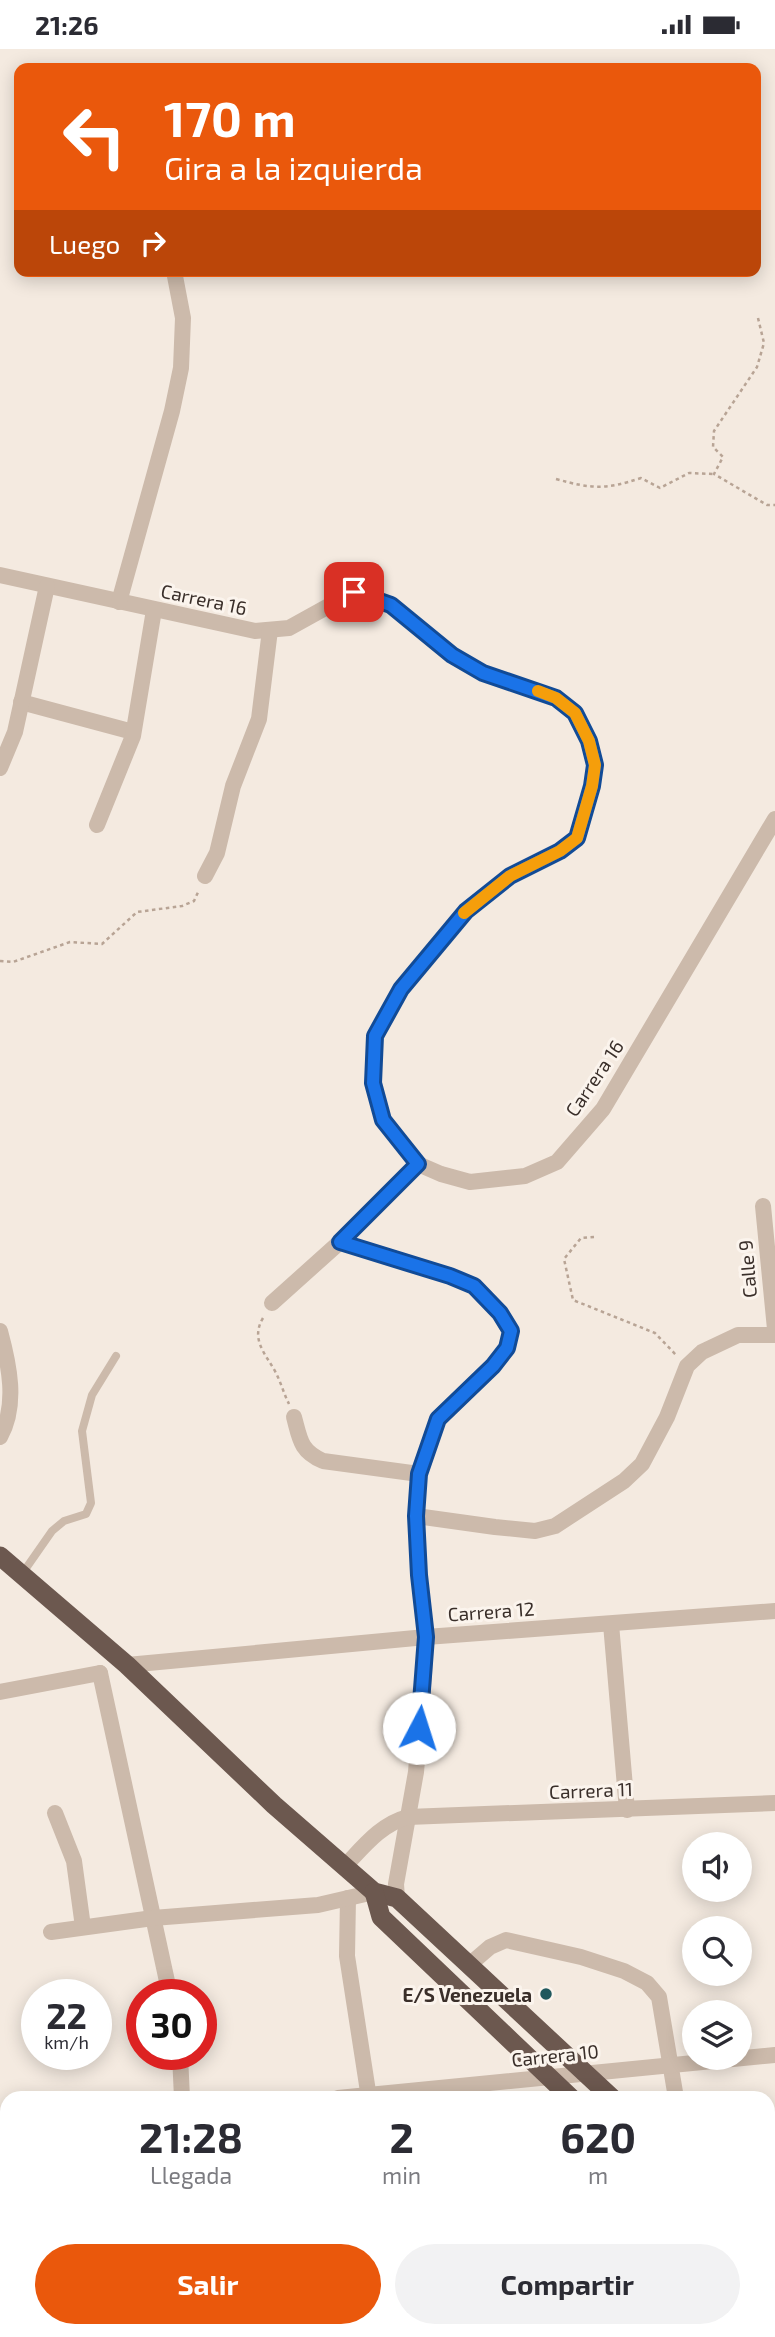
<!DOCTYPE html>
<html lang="es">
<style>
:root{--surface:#fff;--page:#f2f2f3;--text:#2b2b33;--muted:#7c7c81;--accent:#ea580c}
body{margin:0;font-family:"Exo 2",sans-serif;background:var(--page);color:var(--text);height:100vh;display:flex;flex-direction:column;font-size:26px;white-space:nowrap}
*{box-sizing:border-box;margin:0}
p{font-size:23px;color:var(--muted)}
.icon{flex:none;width:38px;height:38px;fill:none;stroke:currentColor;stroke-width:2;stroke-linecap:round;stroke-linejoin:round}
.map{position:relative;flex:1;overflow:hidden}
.details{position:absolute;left:0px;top:2042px;width:775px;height:247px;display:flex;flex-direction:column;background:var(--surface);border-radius:21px 21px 0 0;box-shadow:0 4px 18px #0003}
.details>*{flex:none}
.top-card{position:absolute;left:14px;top:14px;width:747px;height:214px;border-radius:14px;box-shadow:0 4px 18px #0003;background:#ea580c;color:#fff;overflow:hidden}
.buttons{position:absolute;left:682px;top:1783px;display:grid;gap:14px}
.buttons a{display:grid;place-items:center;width:70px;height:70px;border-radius:50%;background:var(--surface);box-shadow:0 4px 18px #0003;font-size:35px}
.speed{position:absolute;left:21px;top:1930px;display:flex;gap:14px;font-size:35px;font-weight:700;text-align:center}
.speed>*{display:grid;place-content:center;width:91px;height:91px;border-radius:50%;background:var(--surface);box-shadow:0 4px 18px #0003;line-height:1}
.speed small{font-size:18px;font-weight:400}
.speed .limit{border:10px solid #d22;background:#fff;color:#111}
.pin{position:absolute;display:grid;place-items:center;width:60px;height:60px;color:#fff;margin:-30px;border-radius:14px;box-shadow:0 4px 10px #0006}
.me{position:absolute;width:77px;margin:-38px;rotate:5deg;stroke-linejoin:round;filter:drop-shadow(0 0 5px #0008)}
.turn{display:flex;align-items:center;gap:24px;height:147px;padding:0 35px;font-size:32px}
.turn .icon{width:91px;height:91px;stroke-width:2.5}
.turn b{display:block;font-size:49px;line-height:60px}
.then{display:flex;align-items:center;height:66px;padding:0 35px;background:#0003;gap:14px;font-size:26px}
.eta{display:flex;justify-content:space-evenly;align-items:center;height:119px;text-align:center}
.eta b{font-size:42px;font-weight:700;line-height:49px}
.cta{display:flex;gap:14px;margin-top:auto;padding:14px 35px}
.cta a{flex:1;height:80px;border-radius:42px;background:var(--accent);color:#fff;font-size:28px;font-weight:700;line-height:80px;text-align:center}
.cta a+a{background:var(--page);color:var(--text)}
.status{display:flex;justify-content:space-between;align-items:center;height:49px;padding:0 35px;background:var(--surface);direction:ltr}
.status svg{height:19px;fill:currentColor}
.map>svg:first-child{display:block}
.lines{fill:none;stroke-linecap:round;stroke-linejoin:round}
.stream{stroke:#7eafb1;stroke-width:5}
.path{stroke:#b8a495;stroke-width:2.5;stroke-dasharray:3.5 3.5;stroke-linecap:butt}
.service{stroke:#ccbaab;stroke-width:8}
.minor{stroke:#ccbaab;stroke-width:16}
.trunk{stroke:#6c584f;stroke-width:19}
.route-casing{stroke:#114b97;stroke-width:18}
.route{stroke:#1a73e8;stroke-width:12}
.slow{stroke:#f59e0b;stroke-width:12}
.poi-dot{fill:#1f585d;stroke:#fbf4ed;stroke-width:2.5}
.labels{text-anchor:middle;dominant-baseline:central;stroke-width:6;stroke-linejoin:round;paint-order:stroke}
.street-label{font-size:19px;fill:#3a2f2a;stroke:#fbf4ed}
.poi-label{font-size:19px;font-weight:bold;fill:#3a2f2a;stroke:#fbf4ed;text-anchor:end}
</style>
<div class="status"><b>21:26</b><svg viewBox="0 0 49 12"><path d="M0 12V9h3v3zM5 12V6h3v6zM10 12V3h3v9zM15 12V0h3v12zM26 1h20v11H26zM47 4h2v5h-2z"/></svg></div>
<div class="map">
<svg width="775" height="2288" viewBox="0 0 775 2288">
<rect width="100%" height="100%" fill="#f4eae0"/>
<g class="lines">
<g class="stream">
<path d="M0,2174L7,2198"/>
<path d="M29,2282L31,2288"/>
</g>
<g class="path">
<path d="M758,269L764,294L757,318L714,382L713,398L723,408L714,425L767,456H775"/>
<path d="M556,430C592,440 605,441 641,429L660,439L689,424L714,425"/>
<path d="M0,912L13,913L70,893L102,895L137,863L182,857L194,852L199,841"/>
<path d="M594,1188L581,1189L564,1210L573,1251L655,1284L677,1307"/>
<path d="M263,1269C250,1291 266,1305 276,1324C281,1334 284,1345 289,1355"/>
</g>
<path class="service" d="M22,1525L52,1482L64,1472L86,1465L91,1454L82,1382L92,1346L116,1307"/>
<g class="minor">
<path d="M0,526L255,582L289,579L354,543L391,556L451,606L483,624L556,649L574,664L589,692L595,716L592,737L577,789L560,802L510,827L466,862L401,940L375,987L373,1034L383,1071L418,1115L441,1125L470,1133L525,1127L557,1113L603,1060L775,770"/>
<path d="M119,553L172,362L181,319L183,269L174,222"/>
<path d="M21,653L133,683"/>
<path d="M0,719L15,683L47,537"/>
<path d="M97,776L133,687L154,561"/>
<path d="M205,827L217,804L233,737L259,670L270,581"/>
<path d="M763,1157L775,1280"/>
<path d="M340,1193L450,1227L474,1237L500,1264L511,1282L507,1299L493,1317L438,1370L419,1425L416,1467L419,1526L426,1588L424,1626L416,1723L396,1835L397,1849"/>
<path d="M272,1254L340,1193L418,1115"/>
<path d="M0,1282C9,1315 18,1356 0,1388"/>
<path d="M294,1368C300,1390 300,1402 323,1412L419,1425"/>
<path d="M416,1467L495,1478L535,1482L555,1477L624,1432L642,1415L667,1368L687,1317L702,1303L738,1286H775"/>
<path d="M611,1575L627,1761"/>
<path d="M127,1616L426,1588L775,1562"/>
<path d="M100,1624L170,1946"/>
<path d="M0,1643L100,1624"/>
<path d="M55,1764L74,1812L83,1878"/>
<path d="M345,1817C364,1797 381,1775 408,1768L775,1754"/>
<path d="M348,1849L347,1907L369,2049"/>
<path d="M51,1883L153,1869L318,1856L374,1843"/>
<path d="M469,1916L490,1898L506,1891L581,1908L624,1922L647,1934L659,1948L676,2049"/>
<path d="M180,2006L182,2049"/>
<path d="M338,2049L775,2006"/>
<path d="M0,2087H7"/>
<path d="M768,2135L775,2134"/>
<path d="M400,2282L401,2288"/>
<path d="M168,2288V2282"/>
</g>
<g class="trunk">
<path d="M0,1507L127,1616L274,1756L374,1843L397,1849L612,2049"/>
<path d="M374,1843L381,1868L571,2049"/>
<path d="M705,2282L707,2288"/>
<path d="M729,2282L731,2288"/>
</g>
</g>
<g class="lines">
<g class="route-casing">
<path id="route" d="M354,543L391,556L452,606L483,624L556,649L575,664L589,692L595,716L592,737L577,789L560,802L510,827L466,862L401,940L375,987L373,1034L383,1071L418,1115L340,1193L450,1227L474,1237L500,1264L511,1282L507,1299L493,1317L438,1370L419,1425L416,1467L419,1526L426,1588L419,1679"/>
</g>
<use href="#route" class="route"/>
<path class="slow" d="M464,864L510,827L560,802L577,789L592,737L595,716L589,692L575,664L556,649L538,642"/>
</g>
<circle class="poi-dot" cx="546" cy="1945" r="7"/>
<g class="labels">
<g class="street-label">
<text transform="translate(204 550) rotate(12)">Carrera 16</text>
<text transform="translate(594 1029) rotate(-56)">Carrera 16</text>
<text transform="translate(747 1220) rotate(-95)">Calle 9</text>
<text transform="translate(491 1562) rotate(-4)">Carrera 12</text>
<text transform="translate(591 1741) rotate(-2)">Carrera 11</text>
<text transform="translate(555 2006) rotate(-6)">Carrera 10</text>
</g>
<g class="poi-label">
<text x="532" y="1945">E/S Venezuela</text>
</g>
</g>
</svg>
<div class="buttons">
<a><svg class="icon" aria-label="sound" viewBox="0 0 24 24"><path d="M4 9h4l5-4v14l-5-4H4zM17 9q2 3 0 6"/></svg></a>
<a><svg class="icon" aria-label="search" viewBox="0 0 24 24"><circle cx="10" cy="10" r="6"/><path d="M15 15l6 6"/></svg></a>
<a><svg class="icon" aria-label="layers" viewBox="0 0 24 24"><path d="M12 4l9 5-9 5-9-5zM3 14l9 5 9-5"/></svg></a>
</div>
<div class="speed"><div>22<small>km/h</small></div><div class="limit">30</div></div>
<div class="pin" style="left:354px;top:543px;background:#d93025"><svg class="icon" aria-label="arrive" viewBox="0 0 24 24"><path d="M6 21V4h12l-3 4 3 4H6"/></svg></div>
<svg class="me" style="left:419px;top:1679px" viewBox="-20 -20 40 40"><circle r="19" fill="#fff"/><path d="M0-13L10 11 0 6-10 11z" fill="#1a73e8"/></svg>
<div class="top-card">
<div class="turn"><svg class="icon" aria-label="left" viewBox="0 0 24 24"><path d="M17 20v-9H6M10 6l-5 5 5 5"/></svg><div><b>170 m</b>Gira a la izquierda</div></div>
<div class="then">Luego<svg class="icon" aria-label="right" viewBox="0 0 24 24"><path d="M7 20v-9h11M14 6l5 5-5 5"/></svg></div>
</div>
<section class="details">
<div class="eta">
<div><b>21:28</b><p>Llegada</p></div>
<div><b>2</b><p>min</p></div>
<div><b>620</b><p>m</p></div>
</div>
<div class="cta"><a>Salir</a><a>Compartir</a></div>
</section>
</div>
